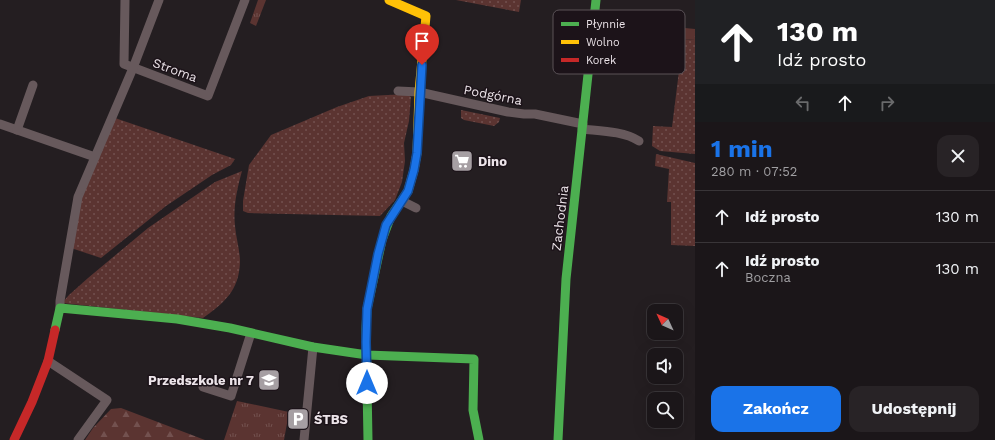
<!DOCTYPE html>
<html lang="pl">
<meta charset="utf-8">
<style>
:root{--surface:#1b1619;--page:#282326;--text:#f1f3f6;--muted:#a09fa2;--line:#393538;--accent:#1a73e8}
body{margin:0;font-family:"Work Sans",sans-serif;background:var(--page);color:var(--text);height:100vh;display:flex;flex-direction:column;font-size:15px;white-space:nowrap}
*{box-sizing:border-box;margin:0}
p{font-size:13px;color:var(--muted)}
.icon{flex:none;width:22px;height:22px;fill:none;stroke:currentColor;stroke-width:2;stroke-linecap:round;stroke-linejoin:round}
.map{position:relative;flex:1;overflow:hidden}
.side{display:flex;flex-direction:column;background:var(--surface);width:300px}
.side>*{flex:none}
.guide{background:#202124;color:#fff;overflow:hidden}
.needle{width:26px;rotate:314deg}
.fabs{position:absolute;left:647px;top:304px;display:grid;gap:8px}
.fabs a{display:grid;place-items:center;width:36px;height:36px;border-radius:8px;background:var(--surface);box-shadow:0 4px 16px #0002,0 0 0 1px var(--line);font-size:20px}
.pin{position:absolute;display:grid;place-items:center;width:34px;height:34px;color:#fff;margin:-41px -17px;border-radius:50% 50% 50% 0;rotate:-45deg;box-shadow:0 0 4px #0007}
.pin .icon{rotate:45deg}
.me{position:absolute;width:44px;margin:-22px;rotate:0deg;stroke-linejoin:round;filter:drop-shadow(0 0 3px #0008)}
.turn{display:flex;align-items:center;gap:14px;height:84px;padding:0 16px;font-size:18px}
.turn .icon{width:52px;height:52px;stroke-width:2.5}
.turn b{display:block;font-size:28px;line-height:34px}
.lanes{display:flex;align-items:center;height:38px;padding:0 16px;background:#0003;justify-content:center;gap:20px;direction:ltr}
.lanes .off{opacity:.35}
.round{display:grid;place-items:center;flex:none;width:42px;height:42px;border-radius:12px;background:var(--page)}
.headline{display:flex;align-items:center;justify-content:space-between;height:68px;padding:0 16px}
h1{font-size:24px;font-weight:700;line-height:30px;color:var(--accent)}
.button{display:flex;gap:8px;margin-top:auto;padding:8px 16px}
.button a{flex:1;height:46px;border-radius:12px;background:var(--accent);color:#fff;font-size:16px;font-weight:700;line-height:46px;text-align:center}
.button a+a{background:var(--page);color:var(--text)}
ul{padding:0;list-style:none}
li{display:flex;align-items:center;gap:12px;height:52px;padding:0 16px;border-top:1px solid var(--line)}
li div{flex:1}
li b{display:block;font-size:15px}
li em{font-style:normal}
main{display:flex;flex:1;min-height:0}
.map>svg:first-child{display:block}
.grass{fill:url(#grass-dots)}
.forest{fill:url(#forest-firs)}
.park{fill:url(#park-tufts)}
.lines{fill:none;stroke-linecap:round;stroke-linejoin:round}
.street{stroke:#67595c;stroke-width:9}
.fast{stroke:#4caf50;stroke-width:9}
.slow{stroke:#ffc107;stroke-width:9}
.jam{stroke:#c62828;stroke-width:9}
.route-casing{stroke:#114b97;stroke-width:10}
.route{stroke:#1a73e8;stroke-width:7}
.labels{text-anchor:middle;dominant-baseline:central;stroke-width:3;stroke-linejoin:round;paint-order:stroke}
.street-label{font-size:13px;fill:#ece4e9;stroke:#1c1319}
.poi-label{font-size:13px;font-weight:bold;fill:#ece4e9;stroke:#1c1319;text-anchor:start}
.key{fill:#1c1319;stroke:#5a5257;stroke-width:1}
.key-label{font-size:11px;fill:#ece4e9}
</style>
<main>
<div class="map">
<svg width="695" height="440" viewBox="0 0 695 440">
<defs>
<pattern id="grass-dots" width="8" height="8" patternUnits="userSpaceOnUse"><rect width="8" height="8" fill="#5b3431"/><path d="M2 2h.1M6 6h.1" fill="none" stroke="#73514f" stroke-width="1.8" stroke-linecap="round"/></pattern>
<pattern id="forest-firs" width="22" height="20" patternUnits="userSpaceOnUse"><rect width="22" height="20" fill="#5b3431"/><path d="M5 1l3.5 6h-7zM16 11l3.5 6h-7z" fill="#73514f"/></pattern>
<pattern id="park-tufts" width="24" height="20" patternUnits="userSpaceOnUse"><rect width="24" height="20" fill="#5b3431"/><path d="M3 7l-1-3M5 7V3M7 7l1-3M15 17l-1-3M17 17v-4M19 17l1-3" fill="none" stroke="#73514f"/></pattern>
</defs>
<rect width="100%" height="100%" fill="#241e21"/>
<g class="grass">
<path d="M456,0H521L519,12Z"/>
<path d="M683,39L695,40V154L660,151L652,146L653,126L672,127Z"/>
<path d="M407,94L411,97L409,121L404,143L405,161L402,182L395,200L380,216L248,213L243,211V201L249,165L271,135L337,107L369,96Z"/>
<path d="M461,110L500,118L499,122L494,126L464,120L461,118Z"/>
<path d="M115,118L235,159L231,165L212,175L166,206L101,258L68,247L74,196Z"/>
<path d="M656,154L695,163V246L671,245V202H667L669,169L655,166Z"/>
<path d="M242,171C237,189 233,207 235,226C236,238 240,250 240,262C239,291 224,303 203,318L62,303L69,295L88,278L148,228L215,182Z"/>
</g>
<g class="forest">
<path d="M644,24L695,29V40L642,35Z"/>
<path d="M121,408L205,440H85L93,428L111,409Z"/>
</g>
<g class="park">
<path d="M258,0H266L256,26L250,23Z"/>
<path d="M237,401L289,412L284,440H224Z"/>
</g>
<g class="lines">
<g class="street">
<path d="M125,0L124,64L208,96L245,0"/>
<path d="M398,91L419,92L508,112L524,114H535L583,124"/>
<path d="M0,124L95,157"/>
<path d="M582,129C600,131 623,131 639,141"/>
<path d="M17,130L33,85"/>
<path d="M402,201L416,208"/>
<path d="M60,308V301L78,197L133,68L159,0"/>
<path d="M48,361L107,400L78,440"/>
<path d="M203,387L231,396L251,333"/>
<path d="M304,440L313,347"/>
</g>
<g class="fast">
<path d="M55,330L60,308L177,319L230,328L313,347L367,355L474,359L473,410L479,440"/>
<path d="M368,440L366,329L367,309L382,240L391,216L408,191"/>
<path d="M558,440L566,279L596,0"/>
</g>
<path class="slow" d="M389,0L426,16L419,92L417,153L414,170L408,191"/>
<path class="jam" d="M14,440L32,402L48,361L55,330"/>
</g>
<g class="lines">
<g class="route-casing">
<path id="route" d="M367,383L366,342L367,309L378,254L386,225L408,191L414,170L417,153L422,65"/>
</g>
<use href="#route" class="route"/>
</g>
<defs>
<g id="supermarket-square" transform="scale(1.15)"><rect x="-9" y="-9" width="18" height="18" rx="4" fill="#a69fa3" stroke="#1c1319"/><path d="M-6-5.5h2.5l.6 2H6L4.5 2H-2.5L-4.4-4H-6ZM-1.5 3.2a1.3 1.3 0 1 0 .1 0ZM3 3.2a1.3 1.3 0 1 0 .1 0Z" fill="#fff"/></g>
<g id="school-square" transform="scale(1.15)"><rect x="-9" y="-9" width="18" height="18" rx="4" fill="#a69fa3" stroke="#1c1319"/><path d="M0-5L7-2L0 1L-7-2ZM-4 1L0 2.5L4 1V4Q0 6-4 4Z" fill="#fff"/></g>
<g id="parking-square" transform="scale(1.15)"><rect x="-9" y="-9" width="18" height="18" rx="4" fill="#a69fa3" stroke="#1c1319"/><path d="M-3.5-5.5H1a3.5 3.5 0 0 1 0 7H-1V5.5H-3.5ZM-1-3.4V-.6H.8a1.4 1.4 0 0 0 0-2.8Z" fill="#fff"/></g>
</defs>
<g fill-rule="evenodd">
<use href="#supermarket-square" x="462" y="161"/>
<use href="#school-square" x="269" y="380"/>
<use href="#parking-square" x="298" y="419"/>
</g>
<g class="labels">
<g class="street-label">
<text transform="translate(175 70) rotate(20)">Stroma</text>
<text transform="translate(493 95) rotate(11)">Podgórna</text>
<text transform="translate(560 218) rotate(-83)">Zachodnia</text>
</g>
<g class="poi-label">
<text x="478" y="161">Dino</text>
<text x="254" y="380" text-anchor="end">Przedszkole nr 7</text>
<text x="314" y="419">ŚTBS</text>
</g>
</g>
<rect x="553" y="10" width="132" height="64" rx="6" class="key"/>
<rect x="561" y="22" width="18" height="4" fill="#4caf50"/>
<rect x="561" y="40" width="18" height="4" fill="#ffc107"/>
<rect x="561" y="58" width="18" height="4" fill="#c62828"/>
<g class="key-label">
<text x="586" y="28">Płynnie</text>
<text x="586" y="46">Wolno</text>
<text x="586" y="64">Korek</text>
</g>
</svg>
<div class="fabs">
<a><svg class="needle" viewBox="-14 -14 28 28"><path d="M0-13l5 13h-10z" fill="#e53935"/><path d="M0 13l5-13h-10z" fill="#a09fa2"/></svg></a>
<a><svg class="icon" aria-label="sound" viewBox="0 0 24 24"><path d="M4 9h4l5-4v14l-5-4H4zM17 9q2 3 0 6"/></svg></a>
<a><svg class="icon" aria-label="search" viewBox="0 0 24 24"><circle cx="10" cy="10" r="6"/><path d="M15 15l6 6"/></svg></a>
</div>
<div class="pin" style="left:422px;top:65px;background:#d93025"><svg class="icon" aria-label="arrive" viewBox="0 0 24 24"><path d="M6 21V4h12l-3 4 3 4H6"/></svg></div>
<svg class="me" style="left:367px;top:383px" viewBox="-20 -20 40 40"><circle r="19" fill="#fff"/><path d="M0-13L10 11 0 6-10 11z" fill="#1a73e8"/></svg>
</div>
<section class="side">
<div class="guide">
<div class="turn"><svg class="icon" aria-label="ahead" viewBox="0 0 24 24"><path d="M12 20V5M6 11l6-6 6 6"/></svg><div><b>130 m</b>Idź prosto</div></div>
<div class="lanes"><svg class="icon off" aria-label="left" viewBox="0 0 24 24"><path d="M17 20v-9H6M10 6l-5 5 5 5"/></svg><svg class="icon" aria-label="ahead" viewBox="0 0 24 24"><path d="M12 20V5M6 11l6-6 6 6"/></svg><svg class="icon off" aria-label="right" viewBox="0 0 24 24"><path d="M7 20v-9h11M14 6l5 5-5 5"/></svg></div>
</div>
<div class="headline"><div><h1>1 min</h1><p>280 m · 07:52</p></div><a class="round"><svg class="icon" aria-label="close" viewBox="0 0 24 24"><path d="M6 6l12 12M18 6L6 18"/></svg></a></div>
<ul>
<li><svg class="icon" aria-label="ahead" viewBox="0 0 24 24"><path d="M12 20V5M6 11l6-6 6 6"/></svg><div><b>Idź prosto</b></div><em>130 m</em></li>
<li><svg class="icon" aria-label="ahead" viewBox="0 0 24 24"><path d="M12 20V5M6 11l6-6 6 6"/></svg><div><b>Idź prosto</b><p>Boczna</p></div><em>130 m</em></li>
</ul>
<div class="button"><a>Zakończ</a><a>Udostępnij</a></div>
</section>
</main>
